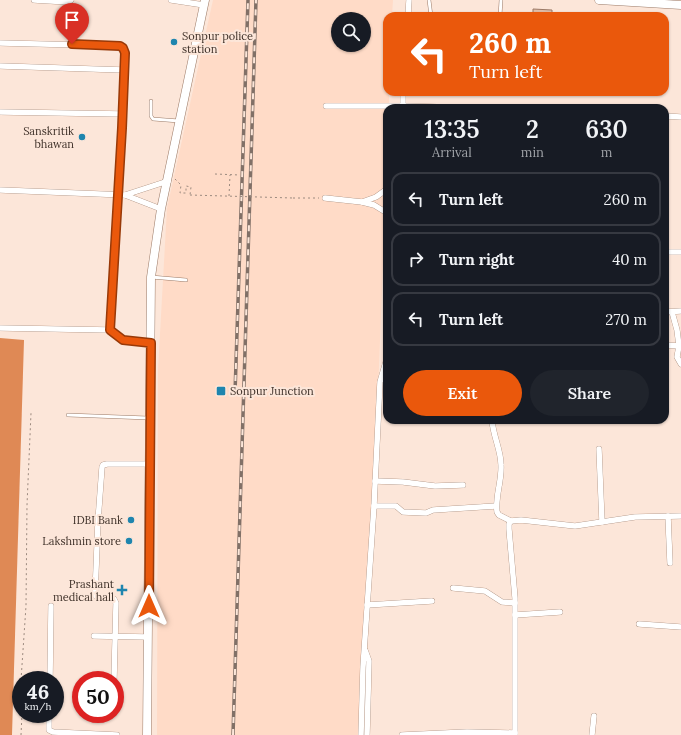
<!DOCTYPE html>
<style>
:root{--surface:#171b24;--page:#20242c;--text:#f1f3f6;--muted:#9ea1a6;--line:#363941;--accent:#ea580c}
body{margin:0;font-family:Lora,serif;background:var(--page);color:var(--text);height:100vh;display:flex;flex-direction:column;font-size:15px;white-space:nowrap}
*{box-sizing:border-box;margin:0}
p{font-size:13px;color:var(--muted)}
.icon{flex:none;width:22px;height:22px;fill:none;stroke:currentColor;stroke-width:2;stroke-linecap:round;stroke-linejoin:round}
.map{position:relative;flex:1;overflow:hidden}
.sheet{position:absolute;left:383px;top:104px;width:286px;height:320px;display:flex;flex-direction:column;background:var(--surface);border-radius:12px;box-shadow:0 1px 3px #0004}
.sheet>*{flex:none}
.banner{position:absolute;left:383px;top:12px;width:286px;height:84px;border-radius:12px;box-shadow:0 1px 3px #0004;background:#ea580c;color:#fff;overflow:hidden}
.controls{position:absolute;left:331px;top:12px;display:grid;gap:8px}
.controls a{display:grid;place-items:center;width:40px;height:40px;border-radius:50%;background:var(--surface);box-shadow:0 1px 3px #0004;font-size:20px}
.speed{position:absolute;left:12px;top:671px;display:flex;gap:8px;font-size:20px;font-weight:700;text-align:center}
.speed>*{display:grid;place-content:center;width:52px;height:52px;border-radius:50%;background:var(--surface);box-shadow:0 1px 3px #0004;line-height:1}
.speed small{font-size:10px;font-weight:400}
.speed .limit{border:6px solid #d22;background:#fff;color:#111}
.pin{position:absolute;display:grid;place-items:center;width:34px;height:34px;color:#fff;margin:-41px -17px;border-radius:50% 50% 50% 0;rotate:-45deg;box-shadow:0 0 4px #0007}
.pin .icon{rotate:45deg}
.me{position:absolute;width:44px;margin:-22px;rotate:0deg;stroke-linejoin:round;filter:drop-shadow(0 0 3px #0008)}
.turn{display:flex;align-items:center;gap:14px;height:84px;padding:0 20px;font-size:18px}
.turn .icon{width:52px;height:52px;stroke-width:2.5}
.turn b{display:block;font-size:28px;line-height:34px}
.eta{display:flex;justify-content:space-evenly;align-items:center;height:68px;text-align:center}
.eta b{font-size:24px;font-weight:600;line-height:28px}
.button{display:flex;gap:8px;margin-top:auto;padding:8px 20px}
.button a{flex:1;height:46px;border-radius:24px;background:var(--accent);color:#fff;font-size:16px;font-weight:600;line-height:46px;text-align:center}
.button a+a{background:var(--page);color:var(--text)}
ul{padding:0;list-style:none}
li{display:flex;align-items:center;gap:12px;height:54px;margin:0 8px 6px;padding:0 12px;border:2px solid var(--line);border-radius:12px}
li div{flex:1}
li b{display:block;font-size:15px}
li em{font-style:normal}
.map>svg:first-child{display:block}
.built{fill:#ffdbc7;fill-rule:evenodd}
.water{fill:#df8955}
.building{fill:#e2beaa;stroke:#9a7966}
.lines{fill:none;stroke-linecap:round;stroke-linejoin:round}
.lane-casing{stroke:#9c7b68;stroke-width:4}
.street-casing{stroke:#9c7b68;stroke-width:6}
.secondary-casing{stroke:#9c7b68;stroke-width:9}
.path{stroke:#9c8a7f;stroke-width:1;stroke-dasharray:2 3;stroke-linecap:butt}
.lane{stroke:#fff;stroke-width:3}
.street{stroke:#fff;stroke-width:5.5}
.secondary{stroke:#fff;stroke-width:8}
.rail-casing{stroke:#817067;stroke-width:3.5}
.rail{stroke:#fce6d9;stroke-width:2;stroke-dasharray:6;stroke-linecap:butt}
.path-bridge{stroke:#9c8a7f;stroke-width:1;stroke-dasharray:2 3;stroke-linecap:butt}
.route-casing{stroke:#983908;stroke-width:10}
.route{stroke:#ea580c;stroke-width:7}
.poi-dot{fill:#1e85ae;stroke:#fce6d9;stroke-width:1.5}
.labels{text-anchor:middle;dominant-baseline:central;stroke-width:4;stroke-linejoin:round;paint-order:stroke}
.poi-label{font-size:11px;fill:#3f3129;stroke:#fce6d9;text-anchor:end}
</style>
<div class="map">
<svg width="681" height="735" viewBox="0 0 681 735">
<rect width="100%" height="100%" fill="#fce6d9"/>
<path class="built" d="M213,0H393L392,16H387V92H389V108H387V158L379,367L364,735H157L158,370L167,208ZM338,19H364V45H338Z"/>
<path class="water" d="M0,338L24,340L12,735H0Z"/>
<path class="building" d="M533,9L552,10V16H533Z"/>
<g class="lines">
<g class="lane-casing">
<g id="lane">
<path d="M429,0L431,16"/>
<path d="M500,16L501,0"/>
<path d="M151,101V116L153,119L179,121"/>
<path d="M151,277L186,280"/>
<path d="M68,415L148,418"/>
</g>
</g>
<g class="street-casing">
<g id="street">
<path d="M34,0L68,2L71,0"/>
<path d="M171,0L204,5"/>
<path d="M408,16L409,0"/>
<path d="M0,43L120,46L124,50L123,114L110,330"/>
<path d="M0,66L124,70"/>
<path d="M326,106H403L471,108"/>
<path d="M403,108V92"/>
<path d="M0,112L123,114"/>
<path d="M665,116L681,117"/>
<path d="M0,190L125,195L161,209"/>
<path d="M125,195L168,181"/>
<path d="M325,198L362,202L376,197L387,189"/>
<path d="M362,202L374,205L387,213"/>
<path d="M665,252H681"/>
<path d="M665,312L681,311"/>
<path d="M0,328L110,330L125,340L151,343"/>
<path d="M665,345L679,346L677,330L672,312"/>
<path d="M679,346L677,357L681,364"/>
<path d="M492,420C493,436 501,450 501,465C502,481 495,496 497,512L499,515L511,521"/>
<path d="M599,449L602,522"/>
<path d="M375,481L403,482L435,486L463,485"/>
<path d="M374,506H396L403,512L426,513L433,510L496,506"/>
<path d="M668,516L670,563"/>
<path d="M453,588L485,591L502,602L515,603"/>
<path d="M367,605L432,601"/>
<path d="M515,615L560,612"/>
<path d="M639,624L681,627"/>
<path d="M94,636L148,637"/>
<path d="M365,650L369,661L367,735"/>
<path d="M50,680L51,606"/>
<path d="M114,680L116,603L114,599L98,598L95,595L98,521L102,467L103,465L107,464H150"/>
<path d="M49,714V730L53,732L117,735"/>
<path d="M361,735L363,667L374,506L380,382L387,358"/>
<path d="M402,735L467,732L515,733"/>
<path d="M515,735V598L509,529V524L511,521L521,520L575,526L635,517L681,516"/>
<path d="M592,735L594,716"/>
</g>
</g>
<g class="secondary-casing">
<g id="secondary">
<path d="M599,0L681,5"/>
<path d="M147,735L151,277L161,209L205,0"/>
</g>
</g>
<g class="path">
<path d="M215,174L240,175"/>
<path d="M175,179L181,185L180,193H186V186L191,187L190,195"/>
<path d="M229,196L230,175"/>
<path d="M293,198H319"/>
<path d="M21,680L26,606L27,505L31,413"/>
<path d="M21,735L22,714"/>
</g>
<use href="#lane" class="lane"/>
<use href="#street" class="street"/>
<use href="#secondary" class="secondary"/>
<g class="rail-casing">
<g id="rail">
<path d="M235,393L248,0"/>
<path d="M233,735L256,0"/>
</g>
</g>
<use href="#rail" class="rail"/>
<path class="path-bridge" d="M190,195L293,198"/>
</g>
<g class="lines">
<g class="route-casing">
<path id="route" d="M72,44L120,46L123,48L125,53L122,128L110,330L123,340L151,343L149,606"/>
</g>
<use href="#route" class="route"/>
</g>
<g class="poi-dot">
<circle cx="174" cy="42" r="4"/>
<circle cx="82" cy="137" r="4"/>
<rect x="216" y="386" width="10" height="10" rx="2"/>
<circle cx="131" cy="520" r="4"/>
<circle cx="129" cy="541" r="4"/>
<path d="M120 584h4v4h4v4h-4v4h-4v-4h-4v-4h4z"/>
</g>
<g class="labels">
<g class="poi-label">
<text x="182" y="36" text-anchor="start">Sonpur police<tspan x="182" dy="13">station</tspan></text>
<text x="74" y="131">Sanskritik<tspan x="74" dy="13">bhawan</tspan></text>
<text x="230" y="391" text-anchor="start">Sonpur Junction</text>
<text x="123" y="520">IDBI Bank</text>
<text x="121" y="541">Lakshmin store</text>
<text x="114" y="584">Prashant<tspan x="114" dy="13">medical hall</tspan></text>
</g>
</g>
</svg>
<div class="controls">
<a><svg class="icon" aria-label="search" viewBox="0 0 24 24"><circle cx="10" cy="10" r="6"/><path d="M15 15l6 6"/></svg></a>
</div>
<div class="speed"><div>46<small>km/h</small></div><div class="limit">50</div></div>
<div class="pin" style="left:72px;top:44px;background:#d93025"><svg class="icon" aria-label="arrive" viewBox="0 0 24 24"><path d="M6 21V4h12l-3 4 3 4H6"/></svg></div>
<svg class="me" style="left:149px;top:606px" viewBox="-20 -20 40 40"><path d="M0-17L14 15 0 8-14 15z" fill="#ea580c" stroke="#fff" stroke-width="4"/></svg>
<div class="banner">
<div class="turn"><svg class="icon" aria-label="left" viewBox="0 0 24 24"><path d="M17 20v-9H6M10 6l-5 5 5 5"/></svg><div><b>260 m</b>Turn left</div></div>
</div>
<section class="sheet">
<div class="eta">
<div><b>13:35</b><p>Arrival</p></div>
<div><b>2</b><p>min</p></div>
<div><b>630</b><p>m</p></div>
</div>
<ul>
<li><svg class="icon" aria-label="left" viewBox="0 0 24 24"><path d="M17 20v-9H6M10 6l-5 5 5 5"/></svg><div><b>Turn left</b></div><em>260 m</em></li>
<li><svg class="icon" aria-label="right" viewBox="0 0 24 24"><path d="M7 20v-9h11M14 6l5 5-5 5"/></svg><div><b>Turn right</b></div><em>40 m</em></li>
<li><svg class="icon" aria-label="left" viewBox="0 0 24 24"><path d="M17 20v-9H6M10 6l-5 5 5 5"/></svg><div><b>Turn left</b></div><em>270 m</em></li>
</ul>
<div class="button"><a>Exit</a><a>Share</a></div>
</section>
</div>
